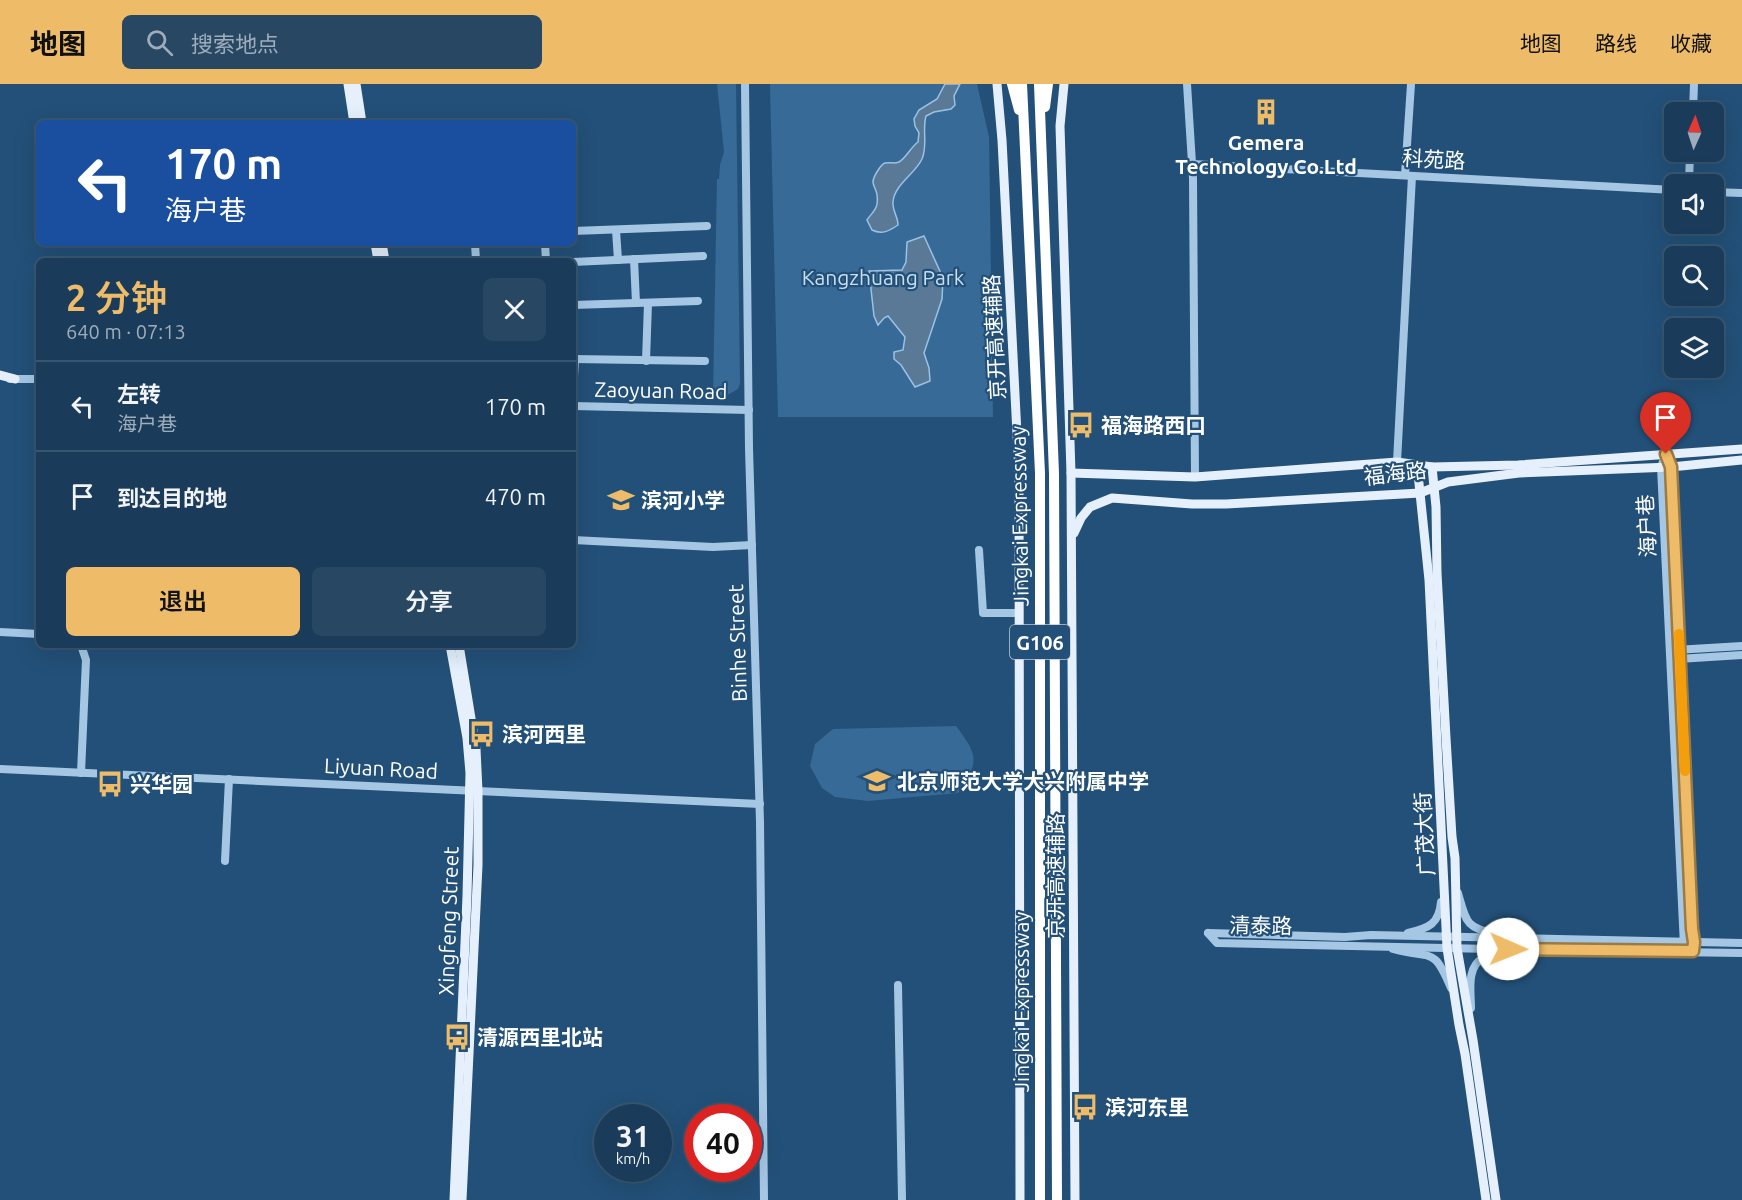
<!DOCTYPE html>
<html lang="zh">
<meta charset="utf-8">
<style>
:root{--surface:#1a3c5a;--page:#274763;--text:#f1f3f6;--muted:#9fadbb;--line:#385670;--accent:#eebc68}
body{margin:0;font-family:Ubuntu,"Noto Sans SC",sans-serif;background:var(--page);color:var(--text);height:100vh;display:flex;flex-direction:column;font-size:22px;white-space:nowrap}
*{box-sizing:border-box;margin:0}
p{font-size:20px;color:var(--muted)}
.icon{flex:none;width:33px;height:33px;fill:none;stroke:currentColor;stroke-width:2;stroke-linecap:round;stroke-linejoin:round}
.map{position:relative;flex:1;overflow:hidden}
.details{position:absolute;left:36px;top:174px;width:540px;height:390px;display:flex;flex-direction:column;background:var(--surface);border-radius:9px;box-shadow:0 6px 24px #0002,0 0 0 2px var(--line)}
.details>*{flex:none}
.banner{position:absolute;left:36px;top:36px;width:540px;height:126px;border-radius:9px;box-shadow:0 6px 24px #0002,0 0 0 2px var(--line);background:#1a4fa0;color:#fff;overflow:hidden}
.needle{width:39px;rotate:3deg}
.tools{position:absolute;left:1664px;top:18px;display:grid;gap:12px}
.tools a{display:grid;place-items:center;width:60px;height:60px;border-radius:9px;background:var(--surface);box-shadow:0 6px 24px #0002,0 0 0 2px var(--line);font-size:30px}
.speed{position:absolute;left:594px;top:1020px;display:flex;gap:12px;font-size:30px;font-weight:700;text-align:center}
.speed>*{display:grid;place-content:center;width:78px;height:78px;border-radius:50%;background:var(--surface);box-shadow:0 6px 24px #0002,0 0 0 2px var(--line);line-height:1}
.speed small{font-size:15px;font-weight:400}
.speed .limit{border:9px solid #d22;background:#fff;color:#111}
.pin{position:absolute;display:grid;place-items:center;width:51px;height:51px;color:#fff;margin:-62px -26px;border-radius:50% 50% 50% 0;rotate:-45deg;box-shadow:0 0 6px #0007}
.pin .icon{rotate:45deg}
.me{position:absolute;width:66px;margin:-33px;rotate:91deg;stroke-linejoin:round;filter:drop-shadow(0 0 4px #0008)}
.turn{display:flex;align-items:center;gap:21px;height:126px;padding:0 30px;font-size:27px}
.turn .icon{width:78px;height:78px;stroke-width:2.5}
.turn b{display:block;font-size:42px;line-height:51px}
.round{display:grid;place-items:center;flex:none;width:63px;height:63px;border-radius:9px;background:var(--page)}
.summary{display:flex;align-items:center;justify-content:space-between;height:102px;padding:0 30px}
h1{font-size:36px;font-weight:600;line-height:45px;color:var(--accent)}
.primary-button{display:flex;gap:12px;margin-top:auto;padding:12px 30px}
.primary-button a{flex:1;height:69px;border-radius:9px;background:var(--accent);color:#111;font-size:24px;font-weight:600;line-height:69px;text-align:center}
.primary-button a+a{background:var(--page);color:var(--text)}
ul{padding:0;list-style:none}
li{display:flex;align-items:center;gap:18px;height:90px;padding:0 30px;border-top:2px solid var(--line)}
li div{flex:1}
li b{display:block;font-size:22px}
li em{font-style:normal}
header{display:flex;align-items:center;gap:36px;box-sizing:border-box;height:84px;padding:0 30px;background:var(--accent);color:#111}
header strong{font-size:28px}
nav{display:flex;gap:33px;margin-inline-start:auto;font-size:21px}
.search{width:420px;height:54px;background:var(--page);display:flex;align-items:center;gap:15px;box-sizing:border-box;padding:0 21px;border-radius:9px;color:var(--muted);font-size:22px}
.map>svg:first-child{display:block}
.green{fill:#376a96}
.water{fill:#597997;stroke:#99c3e5;stroke-width:1.5}
.lines{fill:none;stroke-linecap:round;stroke-linejoin:round}
.minor{stroke:#a5c7e4;stroke-width:8}
.major{stroke:#e5f0fc;stroke-width:9}
.highway{stroke:#fff;stroke-width:10}
.route-casing{stroke:#9b7a44;stroke-width:15}
.route{stroke:#eebc68;stroke-width:10}
.slow{stroke:#f59e0b;stroke-width:10}
.labels{text-anchor:middle;dominant-baseline:central;stroke-width:4.5;stroke-linejoin:round;paint-order:stroke}
.shield{fill:#235078;stroke:#bdcad6;stroke-width:1.5}
.shield-label{font-size:20px;font-weight:bold;fill:#fff}
.poi-label{font-size:21px;font-weight:bold;fill:#fff;stroke:#235078;text-anchor:start}
.street-label{font-size:21px;fill:#fff;stroke:#235078}
.park-label{font-size:21px;fill:#c7dff3;stroke:#235078}
</style>
<header>
<strong>地图</strong>
<div class="search"><svg class="icon" aria-label="search" viewBox="0 0 24 24"><circle cx="10" cy="10" r="6"/><path d="M15 15l6 6"/></svg>搜索地点</div>
<nav><a>地图</a><a>路线</a><a>收藏</a></nav>
</header>
<div class="map">
<svg width="1742" height="1116" viewBox="0 0 1742 1116">
<rect width="100%" height="100%" fill="#235078"/>
<g class="green">
<path d="M717,0H736L740,299L738,305L724,313L713,312L717,95H719L720,81L724,68Z"/>
<path d="M770,0H977L989,53L993,333H778Z"/>
<path d="M956,642C979,672 979,679 958,709L868,717L835,713L822,704L810,682L815,660L833,645Z"/>
</g>
<g class="water">
<path d="M945,0H960L954,12L955,21L951,25L934,28L926,32C922,46 928,61 922,75C915,90 894,101 893,118C892,127 898,132 898,141C889,147 882,151 872,146L867,136C873,127 879,125 877,111C877,107 873,102 873,98C873,93 881,80 885,79C890,78 894,80 899,78C906,74 911,63 918,58L919,49L915,42L914,35L919,26L937,15Z"/>
<path d="M924,152L943,194L942,215L924,269L929,284L930,297L915,303L901,281L894,275V268L903,266L905,253L888,232L884,234L878,241L874,232L869,187L902,186L906,178L907,158Z"/>
</g>
<g class="lines">
<g class="minor">
<path d="M745,0L749,364L760,738L764,1116"/>
<path d="M1187,0L1193,95L1195,393"/>
<path d="M1693,28L1694,0"/>
<path d="M1192,80L1674,106"/>
<path d="M1405,91L1411,0"/>
<path d="M1689,100L1690,68"/>
<path d="M1713,108L1742,109"/>
<path d="M616,146L618,176"/>
<path d="M573,147L707,142"/>
<path d="M475,159L476,177"/>
<path d="M545,159L546,177"/>
<path d="M634,175L636,219"/>
<path d="M573,178L703,172"/>
<path d="M573,221L698,217"/>
<path d="M573,275L705,277"/>
<path d="M646,277L648,219"/>
<path d="M10,295H39"/>
<path d="M573,310L575,275"/>
<path d="M573,322L749,326"/>
<path d="M1666,370L1671,383L1692,845L1694,862"/>
<path d="M1666,370L1661,383L1684,862"/>
<path d="M1397,378L1412,92"/>
<path d="M573,456L713,463L752,461"/>
<path d="M979,466L983,529H1019"/>
<path d="M0,548L39,550"/>
<path d="M81,561L86,576L81,689"/>
<path d="M1675,566L1742,562"/>
<path d="M1678,575L1742,571"/>
<path d="M0,685L760,720"/>
<path d="M225,777L229,695"/>
<path d="M1458,809C1466,837 1465,844 1496,850"/>
<path d="M1208,849L1217,859L1533,866L1742,869"/>
<path d="M1208,849L1345,853L1371,851L1742,859"/>
<path d="M1408,849C1429,844 1439,840 1441,818"/>
<path d="M1393,865C1432,876 1433,861 1451,904"/>
<path d="M898,901L902,1116"/>
<path d="M1471,924C1471,908 1466,883 1483,874C1488,871 1496,869 1502,867"/>
</g>
<g class="major">
<path d="M348,0L354,39"/>
<path d="M356,0L362,39"/>
<path d="M997,0L1002,56L1019,389L1020,1116"/>
<path d="M1064,0L1060,42L1071,389L1075,1116"/>
<path d="M375,159L378,177"/>
<path d="M382,159L385,177"/>
<path d="M0,291L15,295"/>
<path d="M1417,380L1429,496L1447,864L1459,941L1465,970L1486,1116"/>
<path d="M1432,383L1436,423L1437,489L1446,654L1452,753L1455,774L1457,864L1473,956L1496,1116"/>
<path d="M1071,389L1195,393L1397,378L1432,383L1518,381L1742,365"/>
<path d="M1074,449L1081,434L1090,423L1112,414L1192,420H1226L1420,409L1448,398L1519,389L1671,383L1742,376"/>
<path d="M450,561L467,654L470,689L467,812L454,1116"/>
<path d="M459,561L476,665L478,707V781L462,1116"/>
</g>
<g class="highway">
<path d="M1012,0L1019,26"/>
<path d="M1022,0L1040,389V1116"/>
<path d="M1039,0L1054,390L1057,1116"/>
<path d="M1045,23L1048,0"/>
</g>
</g>
<g class="lines">
<g class="route-casing">
<path id="route" d="M1508,865L1693,867L1694,858L1692,845L1671,383L1666,370"/>
</g>
<use href="#route" class="route"/>
<path class="slow" d="M1679,550L1685,687"/>
</g>
<defs>
<g id="building-bare" transform="scale(2.07)"><path d="M-4-6H4V6H1V3H-1V6H-4ZM-2.5-4.3h1.7v1.8h-1.7ZM.8-4.3h1.7v1.8H.8ZM-2.5-1h1.7V.8h-1.7ZM.8-1h1.7V.8H.8Z" fill="#eebc68" stroke="#235078" stroke-width="2.5" paint-order="stroke"/></g>
<g id="bus-bare" transform="scale(2.07)"><path d="M-5-6H5V4H4V6H2V4H-2V6H-4V4H-5ZM-3.5-4V0h7V-4ZM-3.5 1.2v1.5H-2V1.2ZM2 1.2v1.5H3.5V1.2Z" fill="#eebc68" stroke="#235078" stroke-width="2.5" paint-order="stroke"/></g>
<g id="school-bare" transform="scale(2.07)"><path d="M0-5L7-2L0 1L-7-2ZM-4 1L0 2.5L4 1V4Q0 6-4 4Z" fill="#eebc68" stroke="#235078" stroke-width="2.5" paint-order="stroke"/></g>
</defs>
<g fill-rule="evenodd">
<use href="#building-bare" x="1266" y="28"/>
<use href="#bus-bare" x="1081" y="341"/>
<use href="#school-bare" x="621" y="416"/>
<use href="#bus-bare" x="482" y="650"/>
<use href="#school-bare" x="877" y="697"/>
<use href="#bus-bare" x="110" y="700"/>
<use href="#bus-bare" x="457" y="953"/>
<use href="#bus-bare" x="1085" y="1023"/>
</g>
<g class="labels">
<rect class="shield" x="1010" y="541" width="60" height="34" rx="4.5"/>
<g class="shield-label">
<text x="1040" y="558">G106</text>
</g>
<g class="poi-label">
<text x="1266" y="58" text-anchor="middle">Gemera<tspan x="1266" dy="24">Technology Co.Ltd</tspan></text>
<text x="1101" y="341">福海路西口</text>
<text x="641" y="416">滨河小学</text>
<text x="502" y="650">滨河西里</text>
<text x="897" y="697">北京师范大学大兴附属中学</text>
<text x="130" y="700">兴华园</text>
<text x="477" y="953">清源西里北站</text>
<text x="1105" y="1023">滨河东里</text>
</g>
<g class="street-label">
<text transform="translate(1434 75) rotate(3)">科苑路</text>
<text transform="translate(994 253) rotate(-93)">京开高速辅路</text>
<text transform="translate(661 306) rotate(1)">Zaoyuan Road</text>
<text transform="translate(1395 389) rotate(-7)">福海路</text>
<text transform="translate(1019 432) rotate(-91)">Jingkai Expressway</text>
<text transform="translate(1646 442) rotate(-93)">海户巷</text>
<text transform="translate(737 559) rotate(-92)">Binhe Street</text>
<text transform="translate(381 684) rotate(3)">Liyuan Road</text>
<text transform="translate(1424 750) rotate(-93)">广茂大街</text>
<text transform="translate(1055 792) rotate(-90)">京开高速辅路</text>
<text transform="translate(448 837) rotate(-88)">Xingfeng Street</text>
<text transform="translate(1261 841) rotate(1)">清泰路</text>
<text transform="translate(1021 918) rotate(-90)">Jingkai Expressway</text>
</g>
<g class="park-label">
<text x="883" y="193">Kangzhuang Park</text>
</g>
</g>
</svg>
<div class="tools">
<a><svg class="needle" viewBox="-14 -14 28 28"><path d="M0-13l5 13h-10z" fill="#e53935"/><path d="M0 13l5-13h-10z" fill="#9fadbb"/></svg></a>
<a><svg class="icon" aria-label="sound" viewBox="0 0 24 24"><path d="M4 9h4l5-4v14l-5-4H4zM17 9q2 3 0 6"/></svg></a>
<a><svg class="icon" aria-label="search" viewBox="0 0 24 24"><circle cx="10" cy="10" r="6"/><path d="M15 15l6 6"/></svg></a>
<a><svg class="icon" aria-label="layers" viewBox="0 0 24 24"><path d="M12 4l9 5-9 5-9-5zM3 14l9 5 9-5"/></svg></a>
</div>
<div class="speed"><div>31<small>km/h</small></div><div class="limit">40</div></div>
<div class="pin" style="left:1666px;top:370px;background:#d93025"><svg class="icon" aria-label="arrive" viewBox="0 0 24 24"><path d="M6 21V4h12l-3 4 3 4H6"/></svg></div>
<svg class="me" style="left:1508px;top:865px" viewBox="-20 -20 40 40"><circle r="19" fill="#fff"/><path d="M0-13L10 11 0 6-10 11z" fill="#eebc68"/></svg>
<div class="banner">
<div class="turn"><svg class="icon" aria-label="left" viewBox="0 0 24 24"><path d="M17 20v-9H6M10 6l-5 5 5 5"/></svg><div><b>170 m</b>海户巷</div></div>
</div>
<section class="details">
<div class="summary"><div><h1>2 分钟</h1><p>640 m · 07:13</p></div><a class="round"><svg class="icon" aria-label="close" viewBox="0 0 24 24"><path d="M6 6l12 12M18 6L6 18"/></svg></a></div>
<ul>
<li><svg class="icon" aria-label="left" viewBox="0 0 24 24"><path d="M17 20v-9H6M10 6l-5 5 5 5"/></svg><div><b>左转</b><p>海户巷</p></div><em>170 m</em></li>
<li><svg class="icon" aria-label="arrive" viewBox="0 0 24 24"><path d="M6 21V4h12l-3 4 3 4H6"/></svg><div><b>到达目的地</b></div><em>470 m</em></li>
</ul>
<div class="primary-button"><a>退出</a><a>分享</a></div>
</section>
</div>
